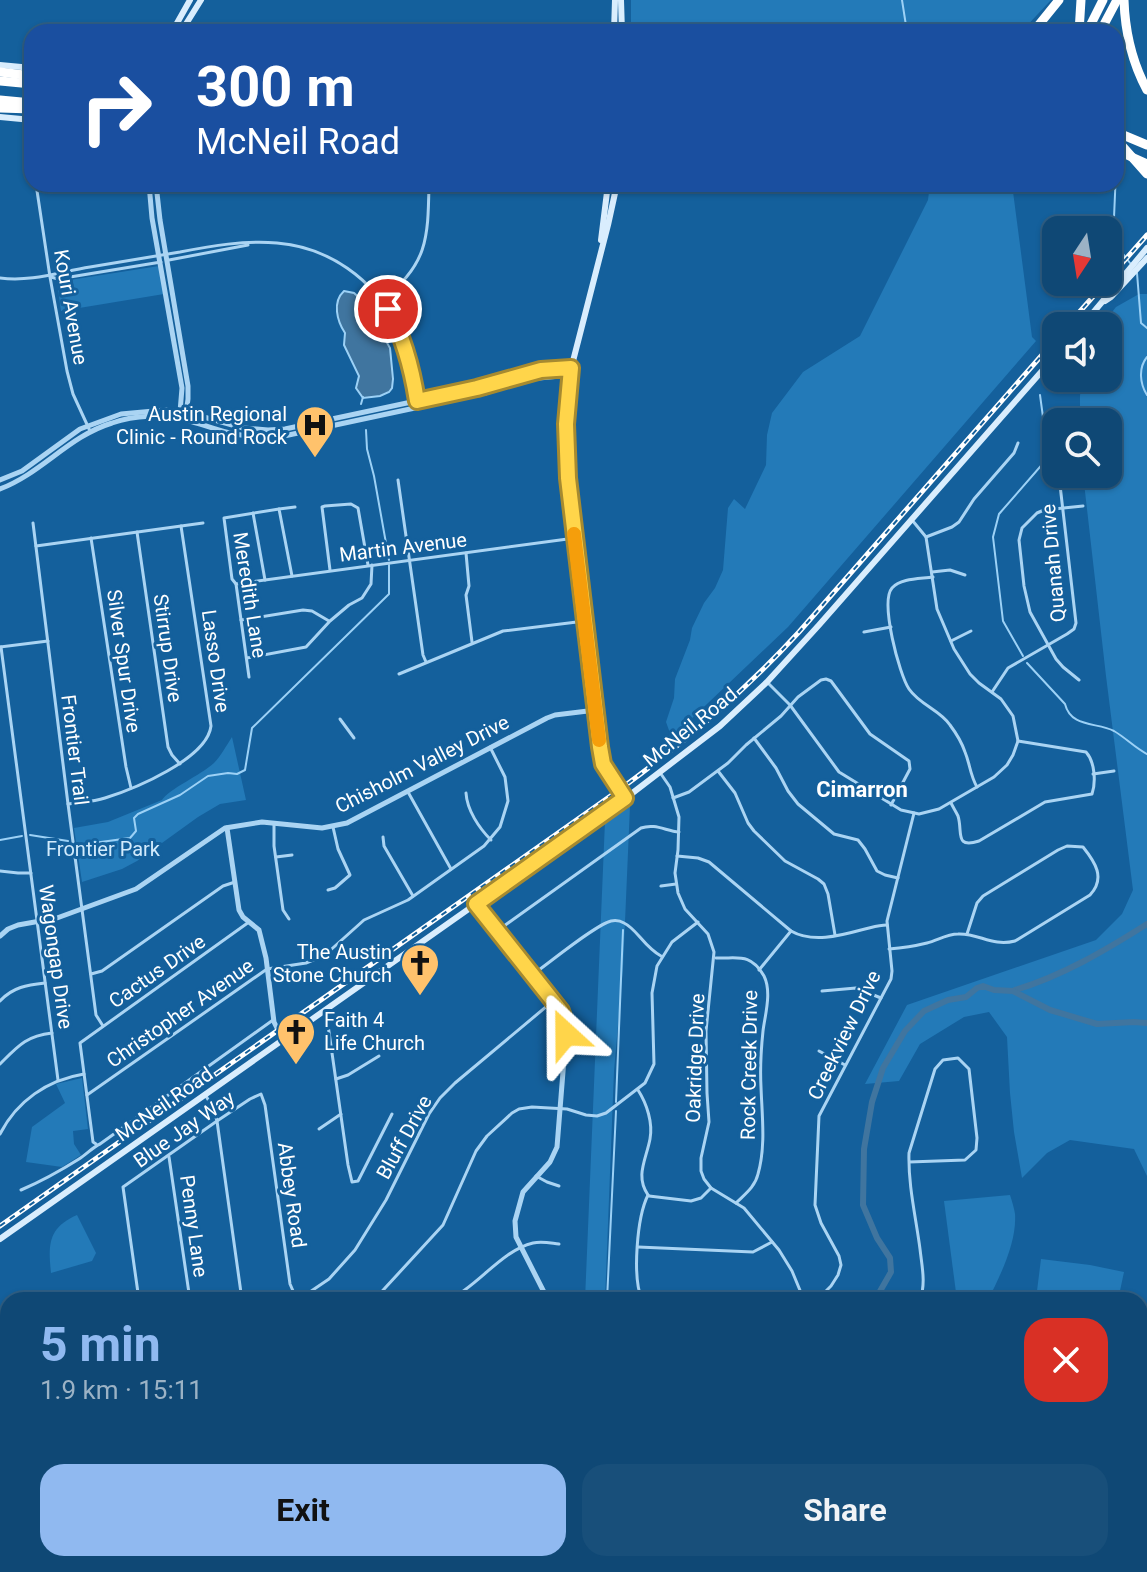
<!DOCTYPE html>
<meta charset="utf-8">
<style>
:root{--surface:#0f4875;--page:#184f7a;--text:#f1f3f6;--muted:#9bb2c5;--line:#2f6087;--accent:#90b9f0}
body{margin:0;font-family:Roboto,sans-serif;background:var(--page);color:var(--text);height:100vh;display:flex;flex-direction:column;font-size:30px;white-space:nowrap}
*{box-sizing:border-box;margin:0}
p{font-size:26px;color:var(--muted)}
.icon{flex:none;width:44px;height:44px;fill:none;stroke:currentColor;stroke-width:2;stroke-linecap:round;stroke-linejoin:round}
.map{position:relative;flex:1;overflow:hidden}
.details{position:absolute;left:0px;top:1292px;width:1148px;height:280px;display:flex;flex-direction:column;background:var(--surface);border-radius:24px 24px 0 0;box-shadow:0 2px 6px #0004,0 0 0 2px var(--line)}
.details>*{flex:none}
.hud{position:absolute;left:24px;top:24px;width:1100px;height:168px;border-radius:24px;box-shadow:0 2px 6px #0004,0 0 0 2px var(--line);background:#1a4fa0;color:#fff;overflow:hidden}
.needle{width:52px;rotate:192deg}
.fabs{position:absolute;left:1042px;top:216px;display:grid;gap:16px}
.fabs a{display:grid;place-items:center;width:80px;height:80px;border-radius:16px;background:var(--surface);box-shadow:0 2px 6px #0004,0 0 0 2px var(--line);font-size:40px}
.pin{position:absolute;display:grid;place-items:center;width:68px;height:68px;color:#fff;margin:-34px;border:4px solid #fff;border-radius:50%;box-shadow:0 2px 8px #0007}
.me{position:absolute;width:88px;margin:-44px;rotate:336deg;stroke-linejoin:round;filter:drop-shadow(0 0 6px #0008)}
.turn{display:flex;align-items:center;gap:28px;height:168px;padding:0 40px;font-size:36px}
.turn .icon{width:104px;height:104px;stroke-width:2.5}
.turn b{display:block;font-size:56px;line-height:68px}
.round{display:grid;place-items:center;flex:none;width:84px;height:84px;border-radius:24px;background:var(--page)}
.headline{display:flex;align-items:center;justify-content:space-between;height:136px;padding:0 40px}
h1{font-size:48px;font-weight:700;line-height:60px;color:var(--accent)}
.cta{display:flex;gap:16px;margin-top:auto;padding:16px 40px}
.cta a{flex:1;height:92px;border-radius:24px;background:var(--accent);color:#111;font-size:32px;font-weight:700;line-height:92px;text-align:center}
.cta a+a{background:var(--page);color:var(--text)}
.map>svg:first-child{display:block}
.green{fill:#237ab8}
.water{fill:#40759f;stroke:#9cd1f6;stroke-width:2}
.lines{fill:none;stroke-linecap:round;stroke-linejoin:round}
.stream{stroke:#9cd1f6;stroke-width:2}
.river{stroke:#40759f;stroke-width:6}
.minor{stroke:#aad4f3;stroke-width:3}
.tertiary{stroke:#aad4f3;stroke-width:5}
.secondary{stroke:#d9edfd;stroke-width:6}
.motorway{stroke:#fff;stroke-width:9}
.rail-casing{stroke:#fff;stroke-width:5}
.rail{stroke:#14609c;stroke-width:2;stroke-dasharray:6;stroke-linecap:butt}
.motorway-bridge{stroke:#fff;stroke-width:9}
.route-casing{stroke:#a68a30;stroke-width:20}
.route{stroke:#ffd54a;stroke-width:14}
.slow{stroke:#f59e0b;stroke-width:14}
.labels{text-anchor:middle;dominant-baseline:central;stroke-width:6;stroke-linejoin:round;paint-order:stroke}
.street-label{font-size:20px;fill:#fff;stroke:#14609c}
.poi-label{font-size:20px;fill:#fff;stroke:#14609c;text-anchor:end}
.park-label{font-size:20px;fill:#d2ebfd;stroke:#14609c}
.neighbourhood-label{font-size:22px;font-weight:bold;fill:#fff;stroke:#14609c}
</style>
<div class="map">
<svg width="1147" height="1572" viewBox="0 0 1147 1572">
<rect width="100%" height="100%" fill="#14609c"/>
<g class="green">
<path d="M631,0H1051L1021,32H631Z"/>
<path d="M930,184H1012L1032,337L1036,341L788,627L666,743L670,733L666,722L674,698L675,679L690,640L692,628L704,603L715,588L723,570L728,508L734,499L745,509L766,465L767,435L772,413L803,372L860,336L928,200Z"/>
<path d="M159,266L164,294L61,311L57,282Z"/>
<path d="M1139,294H1147V1176L1134,1149L1070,1140L1047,1153L1022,1178L1014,1132L1010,1093L1007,1037L989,1012L964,1017L920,1044L899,1081L865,1084L907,1005L1096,940L1122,914L1133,890L1106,676L1083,474H1108V422H1080V396L1082,378H1108V326H1101L1116,307Z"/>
<path d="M232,737L246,800L220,804L198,817L137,861L122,869L82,882L74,828L108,822L162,800C169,789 201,775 214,763C221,756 226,746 232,737Z"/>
<path d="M630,806L623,968L614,1071L605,1300H585L605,821Z"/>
<path d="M82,1078L88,1129L73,1131L74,1144L81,1155L62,1167L26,1162L32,1127L65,1103L56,1084Z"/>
<path d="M1010,1195C1012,1201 1014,1208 1015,1214C1017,1242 1000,1276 988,1300H957L944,1201Z"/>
<path d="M77,1215L96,1253L92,1261L51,1273C48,1244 48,1228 77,1215Z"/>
<path d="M1041,1259L1090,1265L1124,1272L1118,1300H1038L1037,1291Z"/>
<path d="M1140,1476L1147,1477V1572H1030L1029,1564H1140Z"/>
</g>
<path class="water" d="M344,291L354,293L364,302L390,348L393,379L392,388L389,392L380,396L363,398L356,388L359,376L344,345L345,333C337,321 332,302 344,291Z"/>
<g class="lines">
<g class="stream">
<path d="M902,0L907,32"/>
<path d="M1116,171L1113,241L1130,263"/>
<path d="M1137,273L1141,323L1147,328"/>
<path d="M1147,357C1138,368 1140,384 1147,395"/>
<path d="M361,404L363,397"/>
<path d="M366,430L367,449L374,476L389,560"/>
<path d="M1023,656L1003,621L993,537L999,514L1046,460L1048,454L1040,395"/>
<path d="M1027,663L1065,704C1071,728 1097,722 1114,731C1126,738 1135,748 1147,754"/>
<path d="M30,835L68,841"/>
<path d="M0,840L22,836"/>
<path d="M79,845L130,838L136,831L134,818L138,814L180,795L208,776L228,773L237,774L245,770L252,728L389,594V565"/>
<path d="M616,1102L623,930"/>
<path d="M607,1300L616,1111"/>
<path d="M1140,1527H1147"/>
</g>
<g class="river">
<path d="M1015,990C1062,976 1106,950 1147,924"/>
<path d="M875,1300L891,1272L890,1258L877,1238L863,1205L864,1149L872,1102L883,1068L905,1031L924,1011L948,1000L966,997L977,988L983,986L994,990L1013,991L1050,1010L1097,1024L1134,1022L1147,1023"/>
</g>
<g class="minor">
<path d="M36,184L50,277L67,371L73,394L90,431"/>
<path d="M169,260L248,245"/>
<path d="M51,277L58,279L161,262"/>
<path d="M0,278C32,282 59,272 90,267C120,262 150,257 180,252C211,246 245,240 277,243C328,247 374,279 396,325C408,349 413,376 417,402"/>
<path d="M382,300C428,265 428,238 429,184"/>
<path d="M398,480L423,655L426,662"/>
<path d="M253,513L265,580"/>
<path d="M33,523L68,804L96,1015L103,1026"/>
<path d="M137,532L168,747L172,755L180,764"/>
<path d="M926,537L952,527L959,522L974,499L1014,453L1018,443"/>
<path d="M91,538L126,767L131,788"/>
<path d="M36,546L203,523"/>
<path d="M466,553L469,586L466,595L472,642"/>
<path d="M330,570L322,507L325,506L351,504L358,508L368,565"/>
<path d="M932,572L950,570L965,575"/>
<path d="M292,576L279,509L295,507"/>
<path d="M933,577C920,579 901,578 892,588C880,602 899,674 909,689C920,705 940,710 950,725C956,733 962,743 965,752C970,764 970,775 977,787"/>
<path d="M236,584L575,538"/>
<path d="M241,620L303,610L312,611L329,621"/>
<path d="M864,632L891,627"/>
<path d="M951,641L971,631"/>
<path d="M0,647L48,641"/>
<path d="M1,647L58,1080"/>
<path d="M247,658L306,647L330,621L349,605L362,598L371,584L372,565"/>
<path d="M399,674L503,631L585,621"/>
<path d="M249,677L236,584L232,579L224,518L279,509"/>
<path d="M1079,680L1063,667L1056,659L1030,612L1024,586L1019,540L1022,528L1037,513L1044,510L1083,506"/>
<path d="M767,682L790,705L839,772L901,810L919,814L939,809L994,777L1007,765L1013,755L1018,741L1013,716L1001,699L979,683L970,674L954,649L937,609L926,537L912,520"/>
<path d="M992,692L1008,668L1067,634L1074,629L1076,623L1060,485"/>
<path d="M340,719L354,738"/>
<path d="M754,738L776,768L788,791L798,804L834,834L858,840L865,849L877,871L885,875L898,878"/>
<path d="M718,771L735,793L748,823L754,831L785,861L818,879L824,884L828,894L835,935"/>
<path d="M661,774L670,787L679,817L678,850L675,873L678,893L685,909L708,934L714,952L706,1031L707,1093L709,1122L701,1158V1171L704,1179L711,1188L744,1208L779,1250L792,1271L804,1300"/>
<path d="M1093,774L1114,771"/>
<path d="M408,792L451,869"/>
<path d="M466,793C467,810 479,828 491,840"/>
<path d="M673,798L689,792L728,763L746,745L781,716L798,697L821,680L826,679L831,681L870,734L909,761L910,769L891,805"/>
<path d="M951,803C953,807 956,812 958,816C963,832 954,849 979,841L1045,802L1092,794C1096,782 1095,762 1086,752L1018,741"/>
<path d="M68,804C80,802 93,802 105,798C134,789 207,759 211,726L181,526"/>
<path d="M274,823V846L283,910L289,919"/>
<path d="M383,837L384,846L413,896"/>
<path d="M677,856L698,858L709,862L791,931C812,943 839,936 861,930C871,928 877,925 887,925"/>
<path d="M276,857L292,855"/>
<path d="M0,871L18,873H31"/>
<path d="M661,886L676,884"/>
<path d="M328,890L335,888L350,875L338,849L333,827"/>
<path d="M497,931L641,828C655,823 666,831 679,832"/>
<path d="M889,949C902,948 915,946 927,943C938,940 947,934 958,934C979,933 992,947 1015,941L1090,895C1106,878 1095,862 1083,847L1067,846L1058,850L983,896L977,903L967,934"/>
<path d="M716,958C737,959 750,952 764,976C772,992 765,1015 763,1031C761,1050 760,1069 761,1087C762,1116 766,1146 758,1174C755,1187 745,1194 736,1203"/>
<path d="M759,970L791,931"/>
<path d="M91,974L102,971L223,886L235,882"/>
<path d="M532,975C548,964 595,925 611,921C616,920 619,920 624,923C637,929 644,947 661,956"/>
<path d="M822,991L856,988L881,998"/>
<path d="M0,1001C13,987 27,985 45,983"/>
<path d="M326,1011L348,1165L352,1182L358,1181L392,1114"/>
<path d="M819,1051L845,1065"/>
<path d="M0,1064C18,1046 26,1036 52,1033"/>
<path d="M336,1079L348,1075L379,1056"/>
<path d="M638,1090C647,1104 653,1123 650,1139C646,1160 635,1176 648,1195"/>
<path d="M87,1095L267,969L306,963L325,955L364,920L408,900L484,846L500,827L508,801L505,777L490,747"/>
<path d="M206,1096L214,1110L217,1121L242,1300"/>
<path d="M319,1129L341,1114"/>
<path d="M0,1134C17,1101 47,1080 84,1074"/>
<path d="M96,1144L93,1142L80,1043L249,922"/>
<path d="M169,1157L190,1300"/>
<path d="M909,1162L965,1160L976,1150L977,1138L969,1069L958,1058L943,1060L935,1069L909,1153C908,1185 916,1218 920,1249C922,1267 926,1283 920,1300"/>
<path d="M536,1176L547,1182L559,1186"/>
<path d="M21,1190C42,1181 60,1171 79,1159C87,1154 93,1147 100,1144L273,1020"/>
<path d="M649,1196L691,1201L701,1198L711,1188"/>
<path d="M638,1247L753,1252L772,1242"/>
<path d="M139,1300L123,1187L217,1121L250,1099L261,1094L265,1105L290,1284L297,1300"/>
<path d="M298,1300L329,1279L355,1250L386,1200L429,1114L440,1098L455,1083L553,1001"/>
<path d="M374,1300L443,1225L476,1151L487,1136L512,1113L519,1109L532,1107L567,1109L586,1115L597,1116L606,1113L645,1083L654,1064L652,993L657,966L672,942L698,922"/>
<path d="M449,1300C479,1285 501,1251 533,1243C542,1241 550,1243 559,1244"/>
<path d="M642,1300C632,1277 637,1217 648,1195"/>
<path d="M697,1300L714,1298L729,1300"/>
<path d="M811,1300L823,1294L831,1286L838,1275L841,1265L839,1256L821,1223L815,1205L819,1116L891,979L892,971L887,921L914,813"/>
<path d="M48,1564L49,1572"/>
<path d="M480,1564L486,1572"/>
<path d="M847,1564L850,1572"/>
<path d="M891,1564L894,1572"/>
<path d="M1009,1564L1010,1572"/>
<path d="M328,1572L340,1564"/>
<path d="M738,1572L747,1564"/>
<path d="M944,1572L1005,1564"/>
</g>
<g class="tertiary">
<path d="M149,184L152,218L182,388L180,412"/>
<path d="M156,184L160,220L188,386V399L186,414"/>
<path d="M0,480L22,471L80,429L121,414L165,410L186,412L243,428L268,430L285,429L477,388L541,370L571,368"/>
<path d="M0,489C42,473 69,436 112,423C135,415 163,414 186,420C202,424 218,431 234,434C251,437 267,437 284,436L485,393L529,379L570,375"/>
<path d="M227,828L239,910L243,917L259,930L266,958L274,1022L283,1040"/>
<path d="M476,904L561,1011L565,1022L566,1034L557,1147L550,1162L523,1192L515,1221L516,1237L548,1300"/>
<path d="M0,936L8,929L18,925L57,918L136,889L225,828L262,822L322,828L347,823L547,718L555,715L596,710"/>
<path d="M0,1490L8,1495"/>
<path d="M211,1564L263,1567L282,1572"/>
<path d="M452,1572L461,1564"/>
<path d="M547,1572V1564"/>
</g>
<g class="secondary">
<path d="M621,0L622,32"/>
<path d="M172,32L190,0"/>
<path d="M181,32L201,0"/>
<path d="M614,32L615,0"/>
<path d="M0,65L32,68"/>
<path d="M0,117L32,120"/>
<path d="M617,184L608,225L572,365L566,424L568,478L600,747L606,776L622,801"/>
<path d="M601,240L608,184"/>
<path d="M1105,301L1111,297L1147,258"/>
<path d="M1082,326L1147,248"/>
<path d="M612,778L625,798"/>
<path d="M0,1239L622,801L720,726L767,682L819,625L1056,355"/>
</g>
<g class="motorway">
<path d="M1124,0C1125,32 1132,62 1147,90"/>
<path d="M1033,32L1059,0"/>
<path d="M1079,32L1081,0"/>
<path d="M1087,32L1103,0"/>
<path d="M1100,32L1117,0"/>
<path d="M0,72L32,76"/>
<path d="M0,81L32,84"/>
<path d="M0,100L32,103"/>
<path d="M0,108L32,109"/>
<path d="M1116,132L1147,145"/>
<path d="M1116,150L1147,164"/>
</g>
<g class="rail-casing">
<g id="rail">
<path d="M1108,279L1147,235"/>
<path d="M1067,326L1106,282"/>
<path d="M0,1226L619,790C686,741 743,693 799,632L1056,339"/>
</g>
</g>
<use href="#rail" class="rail"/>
<path class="motorway-bridge" d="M1116,139L1147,174"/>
</g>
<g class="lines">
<g class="route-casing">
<path id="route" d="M388,309C404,338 412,369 417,401L477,388L541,370L571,368L566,424L568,478L600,747L603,764L625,798L476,904L561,1011L565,1022L566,1034"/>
</g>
<use href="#route" class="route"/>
<path class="slow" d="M574,534L599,740"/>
</g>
<defs>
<g id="hospital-pin" transform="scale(2)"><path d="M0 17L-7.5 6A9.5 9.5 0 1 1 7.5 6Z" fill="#ffc26c" stroke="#14609c"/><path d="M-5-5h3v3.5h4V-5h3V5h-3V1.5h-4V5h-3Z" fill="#111"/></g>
<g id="church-pin" transform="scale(2)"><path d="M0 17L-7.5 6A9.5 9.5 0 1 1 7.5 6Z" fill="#ffc26c" stroke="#14609c"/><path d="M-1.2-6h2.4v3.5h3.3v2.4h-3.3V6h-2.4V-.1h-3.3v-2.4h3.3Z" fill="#111"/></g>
</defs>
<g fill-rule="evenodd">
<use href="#hospital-pin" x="315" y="425"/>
<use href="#church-pin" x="420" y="963"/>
<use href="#church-pin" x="296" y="1032"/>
</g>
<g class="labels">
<g class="street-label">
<text transform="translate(71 307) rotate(80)">Kouri Avenue</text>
<text transform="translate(403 547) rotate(-7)">Martin Avenue</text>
<text transform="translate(1053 563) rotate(-95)">Quanah Drive</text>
<text transform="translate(250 595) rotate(81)">Meredith Lane</text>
<text transform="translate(168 648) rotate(82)">Stirrup Drive</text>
<text transform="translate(124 661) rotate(82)">Silver Spur Drive</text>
<text transform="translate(216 661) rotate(82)">Lasso Drive</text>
<text transform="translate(690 727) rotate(-39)">McNeil Road</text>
<text transform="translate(75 750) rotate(83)">Frontier Trail</text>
<text transform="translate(422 764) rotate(-27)">Chisholm Valley Drive</text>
<text transform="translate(56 957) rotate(82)">Wagongap Drive</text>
<text transform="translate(157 971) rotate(-35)">Cactus Drive</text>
<text transform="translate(180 1013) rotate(-35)">Christopher Avenue</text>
<text transform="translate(844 1035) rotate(-64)">Creekview Drive</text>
<text transform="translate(695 1058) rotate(-88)">Oakridge Drive</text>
<text transform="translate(749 1065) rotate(-89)">Rock Creek Drive</text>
<text transform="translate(164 1104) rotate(-35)">McNeil Road</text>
<text transform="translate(184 1129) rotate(-35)">Blue Jay Way</text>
<text transform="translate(404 1137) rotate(-61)">Bluff Drive</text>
<text transform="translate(292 1195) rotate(82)">Abbey Road</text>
<text transform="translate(194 1226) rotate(82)">Penny Lane</text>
</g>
<g class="poi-label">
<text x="287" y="414">Austin Regional<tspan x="287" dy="23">Clinic - Round Rock</tspan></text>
<text x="392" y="952">The Austin<tspan x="392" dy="23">Stone Church</tspan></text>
<text x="324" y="1020" text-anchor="start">Faith 4<tspan x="324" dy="23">Life Church</tspan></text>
</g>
<g class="park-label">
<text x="103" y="849">Frontier Park</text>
</g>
<g class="neighbourhood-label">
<text x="862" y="789">Cimarron</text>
</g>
</g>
</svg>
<div class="fabs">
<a><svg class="needle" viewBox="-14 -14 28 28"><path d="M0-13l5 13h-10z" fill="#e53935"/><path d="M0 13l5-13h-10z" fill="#9bb2c5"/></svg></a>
<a><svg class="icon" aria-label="sound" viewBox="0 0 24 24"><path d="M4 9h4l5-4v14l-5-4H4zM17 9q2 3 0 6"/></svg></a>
<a><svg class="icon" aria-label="search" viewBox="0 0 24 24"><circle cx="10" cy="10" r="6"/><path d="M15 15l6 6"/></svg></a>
</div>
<div class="pin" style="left:388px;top:309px;background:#d93025"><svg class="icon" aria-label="arrive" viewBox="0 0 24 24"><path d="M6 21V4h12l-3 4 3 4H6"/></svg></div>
<svg class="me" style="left:566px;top:1034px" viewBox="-20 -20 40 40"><path d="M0-17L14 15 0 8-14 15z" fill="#ffd54a" stroke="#fff" stroke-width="4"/></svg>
<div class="hud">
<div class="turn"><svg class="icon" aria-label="right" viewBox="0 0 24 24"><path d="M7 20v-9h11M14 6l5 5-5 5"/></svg><div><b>300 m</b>McNeil Road</div></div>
</div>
<section class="details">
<div class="headline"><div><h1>5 min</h1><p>1.9 km · 15:11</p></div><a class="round" style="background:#d93025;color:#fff"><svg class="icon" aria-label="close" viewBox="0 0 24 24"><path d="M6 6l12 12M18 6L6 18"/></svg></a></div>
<div class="cta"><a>Exit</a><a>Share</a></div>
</section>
</div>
